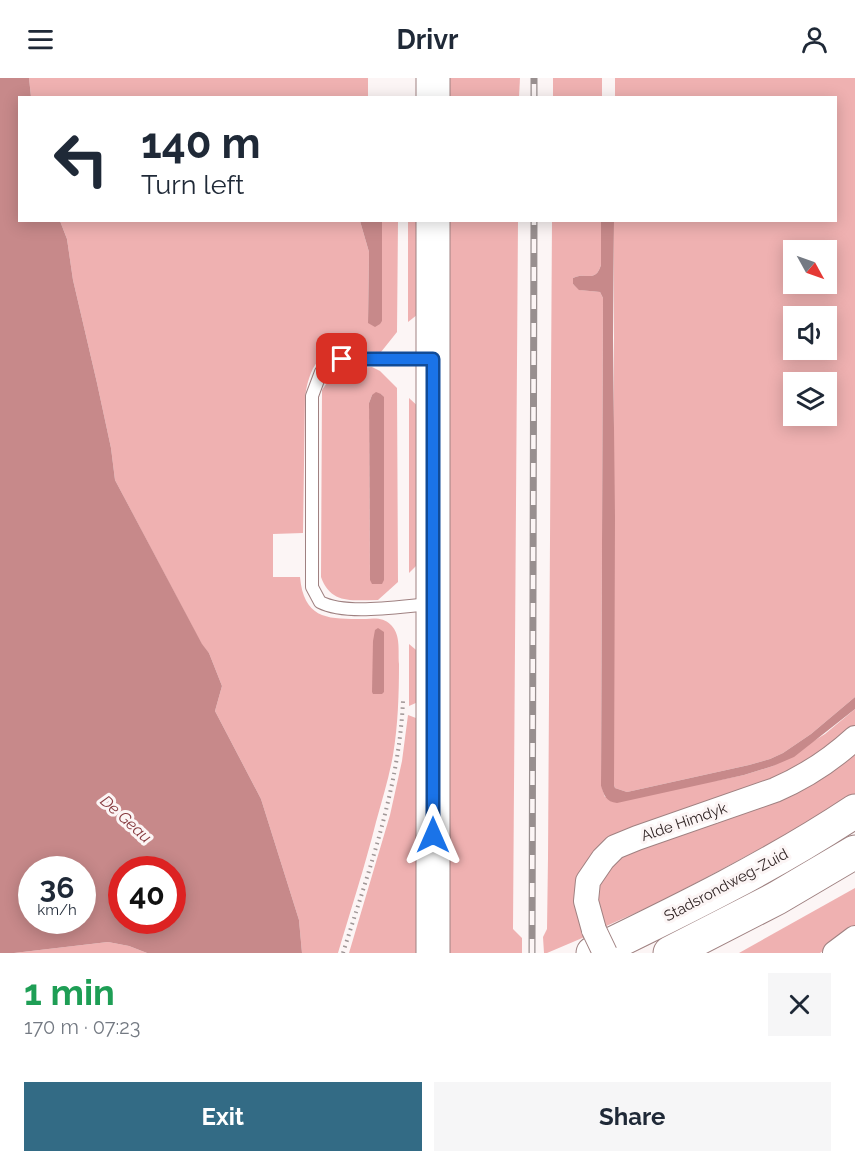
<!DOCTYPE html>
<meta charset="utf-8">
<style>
:root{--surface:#fff;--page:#f6f6f7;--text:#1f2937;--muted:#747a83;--accent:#336b85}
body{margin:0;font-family:Raleway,sans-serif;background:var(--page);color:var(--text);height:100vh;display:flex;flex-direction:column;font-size:22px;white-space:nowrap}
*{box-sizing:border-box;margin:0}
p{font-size:20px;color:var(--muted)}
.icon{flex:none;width:33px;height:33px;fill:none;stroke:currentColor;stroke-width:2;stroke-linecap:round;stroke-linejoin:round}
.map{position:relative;height:875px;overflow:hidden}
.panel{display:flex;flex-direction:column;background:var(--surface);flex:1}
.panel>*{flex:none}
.hud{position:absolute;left:18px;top:18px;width:819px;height:126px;border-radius:0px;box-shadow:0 3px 15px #0003;background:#fff;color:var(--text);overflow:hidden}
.needle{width:39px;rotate:130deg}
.tools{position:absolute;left:783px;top:162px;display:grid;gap:12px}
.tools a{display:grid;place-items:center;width:54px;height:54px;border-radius:0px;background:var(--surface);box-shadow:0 3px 15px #0003;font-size:30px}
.speed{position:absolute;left:18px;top:778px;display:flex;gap:12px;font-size:30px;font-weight:700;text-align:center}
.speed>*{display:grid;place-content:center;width:78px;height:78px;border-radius:50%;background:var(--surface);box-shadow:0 3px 15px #0003;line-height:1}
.speed small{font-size:15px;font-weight:400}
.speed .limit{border:9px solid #d22;background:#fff;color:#111}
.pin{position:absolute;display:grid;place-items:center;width:51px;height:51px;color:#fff;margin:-26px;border-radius:12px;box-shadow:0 3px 9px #0006}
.me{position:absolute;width:66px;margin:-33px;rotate:0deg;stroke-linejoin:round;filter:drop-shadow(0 0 4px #0008)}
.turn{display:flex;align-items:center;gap:21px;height:126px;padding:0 24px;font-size:27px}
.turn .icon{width:78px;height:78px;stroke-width:2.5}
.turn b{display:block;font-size:42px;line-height:51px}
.round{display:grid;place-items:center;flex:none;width:63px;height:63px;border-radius:0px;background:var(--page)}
.summary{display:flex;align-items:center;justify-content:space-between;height:102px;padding:0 24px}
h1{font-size:36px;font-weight:700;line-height:45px;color:#1e9e55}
.button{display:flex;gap:12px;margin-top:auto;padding:12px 24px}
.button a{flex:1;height:69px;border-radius:0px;background:var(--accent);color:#fff;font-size:24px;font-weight:700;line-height:69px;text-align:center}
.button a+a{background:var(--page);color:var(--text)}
header{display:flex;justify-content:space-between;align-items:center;height:78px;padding:0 24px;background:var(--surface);font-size:27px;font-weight:700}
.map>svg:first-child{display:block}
.green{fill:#efb1b1;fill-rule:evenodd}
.water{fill:#c7898a;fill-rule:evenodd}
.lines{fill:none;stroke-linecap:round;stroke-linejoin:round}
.lane-casing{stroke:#9f8181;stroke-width:14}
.street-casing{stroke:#9f8181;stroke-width:26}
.secondary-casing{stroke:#9f8181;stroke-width:35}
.highway-casing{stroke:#9f8181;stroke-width:35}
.path{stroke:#9f9696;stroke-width:4;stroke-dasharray:1.5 4.5;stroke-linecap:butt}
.lane{stroke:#fff;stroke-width:12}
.street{stroke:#fff;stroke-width:24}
.secondary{stroke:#fff;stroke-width:33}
.highway{stroke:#fff;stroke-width:33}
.rail-casing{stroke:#988f8f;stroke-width:7}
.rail{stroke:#fcf5f5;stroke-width:4.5;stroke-dasharray:14;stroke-linecap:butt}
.street-bridge-casing{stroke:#9f8181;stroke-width:26;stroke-linecap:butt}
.street-bridge{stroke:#fff;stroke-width:24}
.route-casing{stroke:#114b97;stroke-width:15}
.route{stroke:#1a73e8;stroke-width:10}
.labels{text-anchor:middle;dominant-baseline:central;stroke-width:6;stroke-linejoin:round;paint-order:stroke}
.street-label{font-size:15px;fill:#302424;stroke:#fcf5f5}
.water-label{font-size:16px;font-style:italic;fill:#873a3f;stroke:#fcf5f5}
</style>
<header><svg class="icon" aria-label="menu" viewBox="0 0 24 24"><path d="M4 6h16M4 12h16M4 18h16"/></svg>Drivr<svg class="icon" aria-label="person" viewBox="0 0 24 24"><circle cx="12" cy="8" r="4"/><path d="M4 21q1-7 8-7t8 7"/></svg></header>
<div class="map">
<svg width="855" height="875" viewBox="0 0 855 875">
<rect width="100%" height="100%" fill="#fcf5f5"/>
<g class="green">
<path d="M29,0H368V19H31Z"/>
<path d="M443,0H520L519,19L443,20Z"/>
<rect x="553" y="0" width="49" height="19"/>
<path d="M615,0H855V619L811,656L783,675L770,681L749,687L627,714L615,710L614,707V143L836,142V20L615,19ZM794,172H826V206H794ZM794,238H826V272H794ZM794,304H826V338H794Z"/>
<path d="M60,143H360L369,174L368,245L382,243V143H398L397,254L381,274C336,273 313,265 305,319L303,455L273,456V499H300C304,543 330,541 366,541C376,540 384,540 391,547C401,557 398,573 399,586C399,616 398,648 393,677C389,700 382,722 376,744C365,788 351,831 338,875H302L299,842L261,721L215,633L222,608L209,575L202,567L115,402L111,370L97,305L73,202L67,161Z"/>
<path d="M408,143H422V233L408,244Z"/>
<path d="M443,143H518L513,851L522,860V875H449Z"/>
<path d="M552,143H601V187C595,206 586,193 573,200V206L580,212L600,214L603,220L601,707L605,719L720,702L744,697L773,688L825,656L855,631V647L815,680L775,702L601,768L587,858L547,875H544L543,859L547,851L548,780Z"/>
<path d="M372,289L380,293L397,310L398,504L378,522C353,522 331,527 321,499L322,312C339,287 344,290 372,289ZM381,316L384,320V502H370L369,325L372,317Z"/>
<path d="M409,320L422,332L421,483L409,495Z"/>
<path d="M409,566L422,577L418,624L409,628Z"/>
<path d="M408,637L416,640L423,645L420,875H349L390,737L402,683Z"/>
<path d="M855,672V716L788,756L658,825L604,849L596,831L600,799L620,776Z"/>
<path d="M855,810V851L820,875H739Z"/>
<path d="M108,864L129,868L147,875H14Z"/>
</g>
<g class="water">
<path d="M0,0H29L31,19L20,20V142L60,143L67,161L73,202L97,305L111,370L115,402L202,566L209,575L222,608L215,633L261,721L299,842L302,875H147L129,868L108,864L14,875H0ZM32,792H82V843H32ZM122,792H172V843H122Z"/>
<path d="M360,143H382V243L380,246L375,249L368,245L369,174Z"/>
<path d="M601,143H614L613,260L615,439L614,707L615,710L627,714L749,687L770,681L783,675L811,656L855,619V631L794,679L773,688L744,697L617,725C606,724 604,717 601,708L603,220L600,214L579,212L573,206V200C586,193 595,206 601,187Z"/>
<path d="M376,314L381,316L384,319V502L382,506H372L370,502L369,325L372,317Z"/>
<path d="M378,550L384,554V614L382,616H373L372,614L373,563L375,552Z"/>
</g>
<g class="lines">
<g class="lane-casing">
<path id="lane" d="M432,281H342L333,284L327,288L321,294L312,318V509L320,524C347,538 401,528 433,526"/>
</g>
<g class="street-casing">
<g id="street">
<path d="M594,852L586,823L588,803L603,781L615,769L637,760L775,712C805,699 831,682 855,660"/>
<path d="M835,875L855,860"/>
</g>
</g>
<g class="secondary-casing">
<g id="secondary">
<path d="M433,20V0"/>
<path d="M433,875V142"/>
</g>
</g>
<g class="highway-casing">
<g id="highway">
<path d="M593,875C682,832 772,788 855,733"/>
<path d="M670,875L777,820L855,774"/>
</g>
</g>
<path class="path" d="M343,875C369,792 399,710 403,623"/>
<use href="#lane" class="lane"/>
<use href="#street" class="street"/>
<use href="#secondary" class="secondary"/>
<use href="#highway" class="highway"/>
<g class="rail-casing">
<g id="rail">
<path d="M534,20V0"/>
<path d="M532,875L534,142"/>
</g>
</g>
<use href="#rail" class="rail"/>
<g class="street-bridge-casing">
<path id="street-bridge" d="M594,852L605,875"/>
</g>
<use href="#street-bridge" class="street-bridge"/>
</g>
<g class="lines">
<g class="route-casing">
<path id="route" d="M342,281H433V757"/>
</g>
<use href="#route" class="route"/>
</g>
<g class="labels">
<g class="street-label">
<text transform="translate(684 744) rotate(-19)">Alde Himdyk</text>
<text transform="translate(726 807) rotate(-28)">Stadsrondweg-Zuid</text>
</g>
<g class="water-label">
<text transform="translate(126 741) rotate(42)">De Geau</text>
</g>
</g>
</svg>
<div class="tools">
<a><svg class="needle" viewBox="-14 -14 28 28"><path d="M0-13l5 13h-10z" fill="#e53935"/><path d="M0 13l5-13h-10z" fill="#747a83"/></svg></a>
<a><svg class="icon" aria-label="sound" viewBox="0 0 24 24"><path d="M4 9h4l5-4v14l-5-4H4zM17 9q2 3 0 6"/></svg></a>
<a><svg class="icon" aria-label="layers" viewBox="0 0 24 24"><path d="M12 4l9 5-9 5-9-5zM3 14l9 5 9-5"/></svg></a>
</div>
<div class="speed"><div>36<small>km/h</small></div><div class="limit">40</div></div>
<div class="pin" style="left:342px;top:281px;background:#d93025"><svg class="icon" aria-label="arrive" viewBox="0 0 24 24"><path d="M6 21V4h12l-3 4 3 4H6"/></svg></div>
<svg class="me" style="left:433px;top:757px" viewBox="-20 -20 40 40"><path d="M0-17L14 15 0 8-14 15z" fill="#1a73e8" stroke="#fff" stroke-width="4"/></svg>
<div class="hud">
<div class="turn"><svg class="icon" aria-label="left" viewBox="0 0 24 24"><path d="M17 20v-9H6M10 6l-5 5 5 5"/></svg><div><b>140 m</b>Turn left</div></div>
</div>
</div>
<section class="panel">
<div class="summary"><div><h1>1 min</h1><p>170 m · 07:23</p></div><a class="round"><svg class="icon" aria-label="close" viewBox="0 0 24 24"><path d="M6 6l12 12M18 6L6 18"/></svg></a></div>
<div class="button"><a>Exit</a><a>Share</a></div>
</section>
